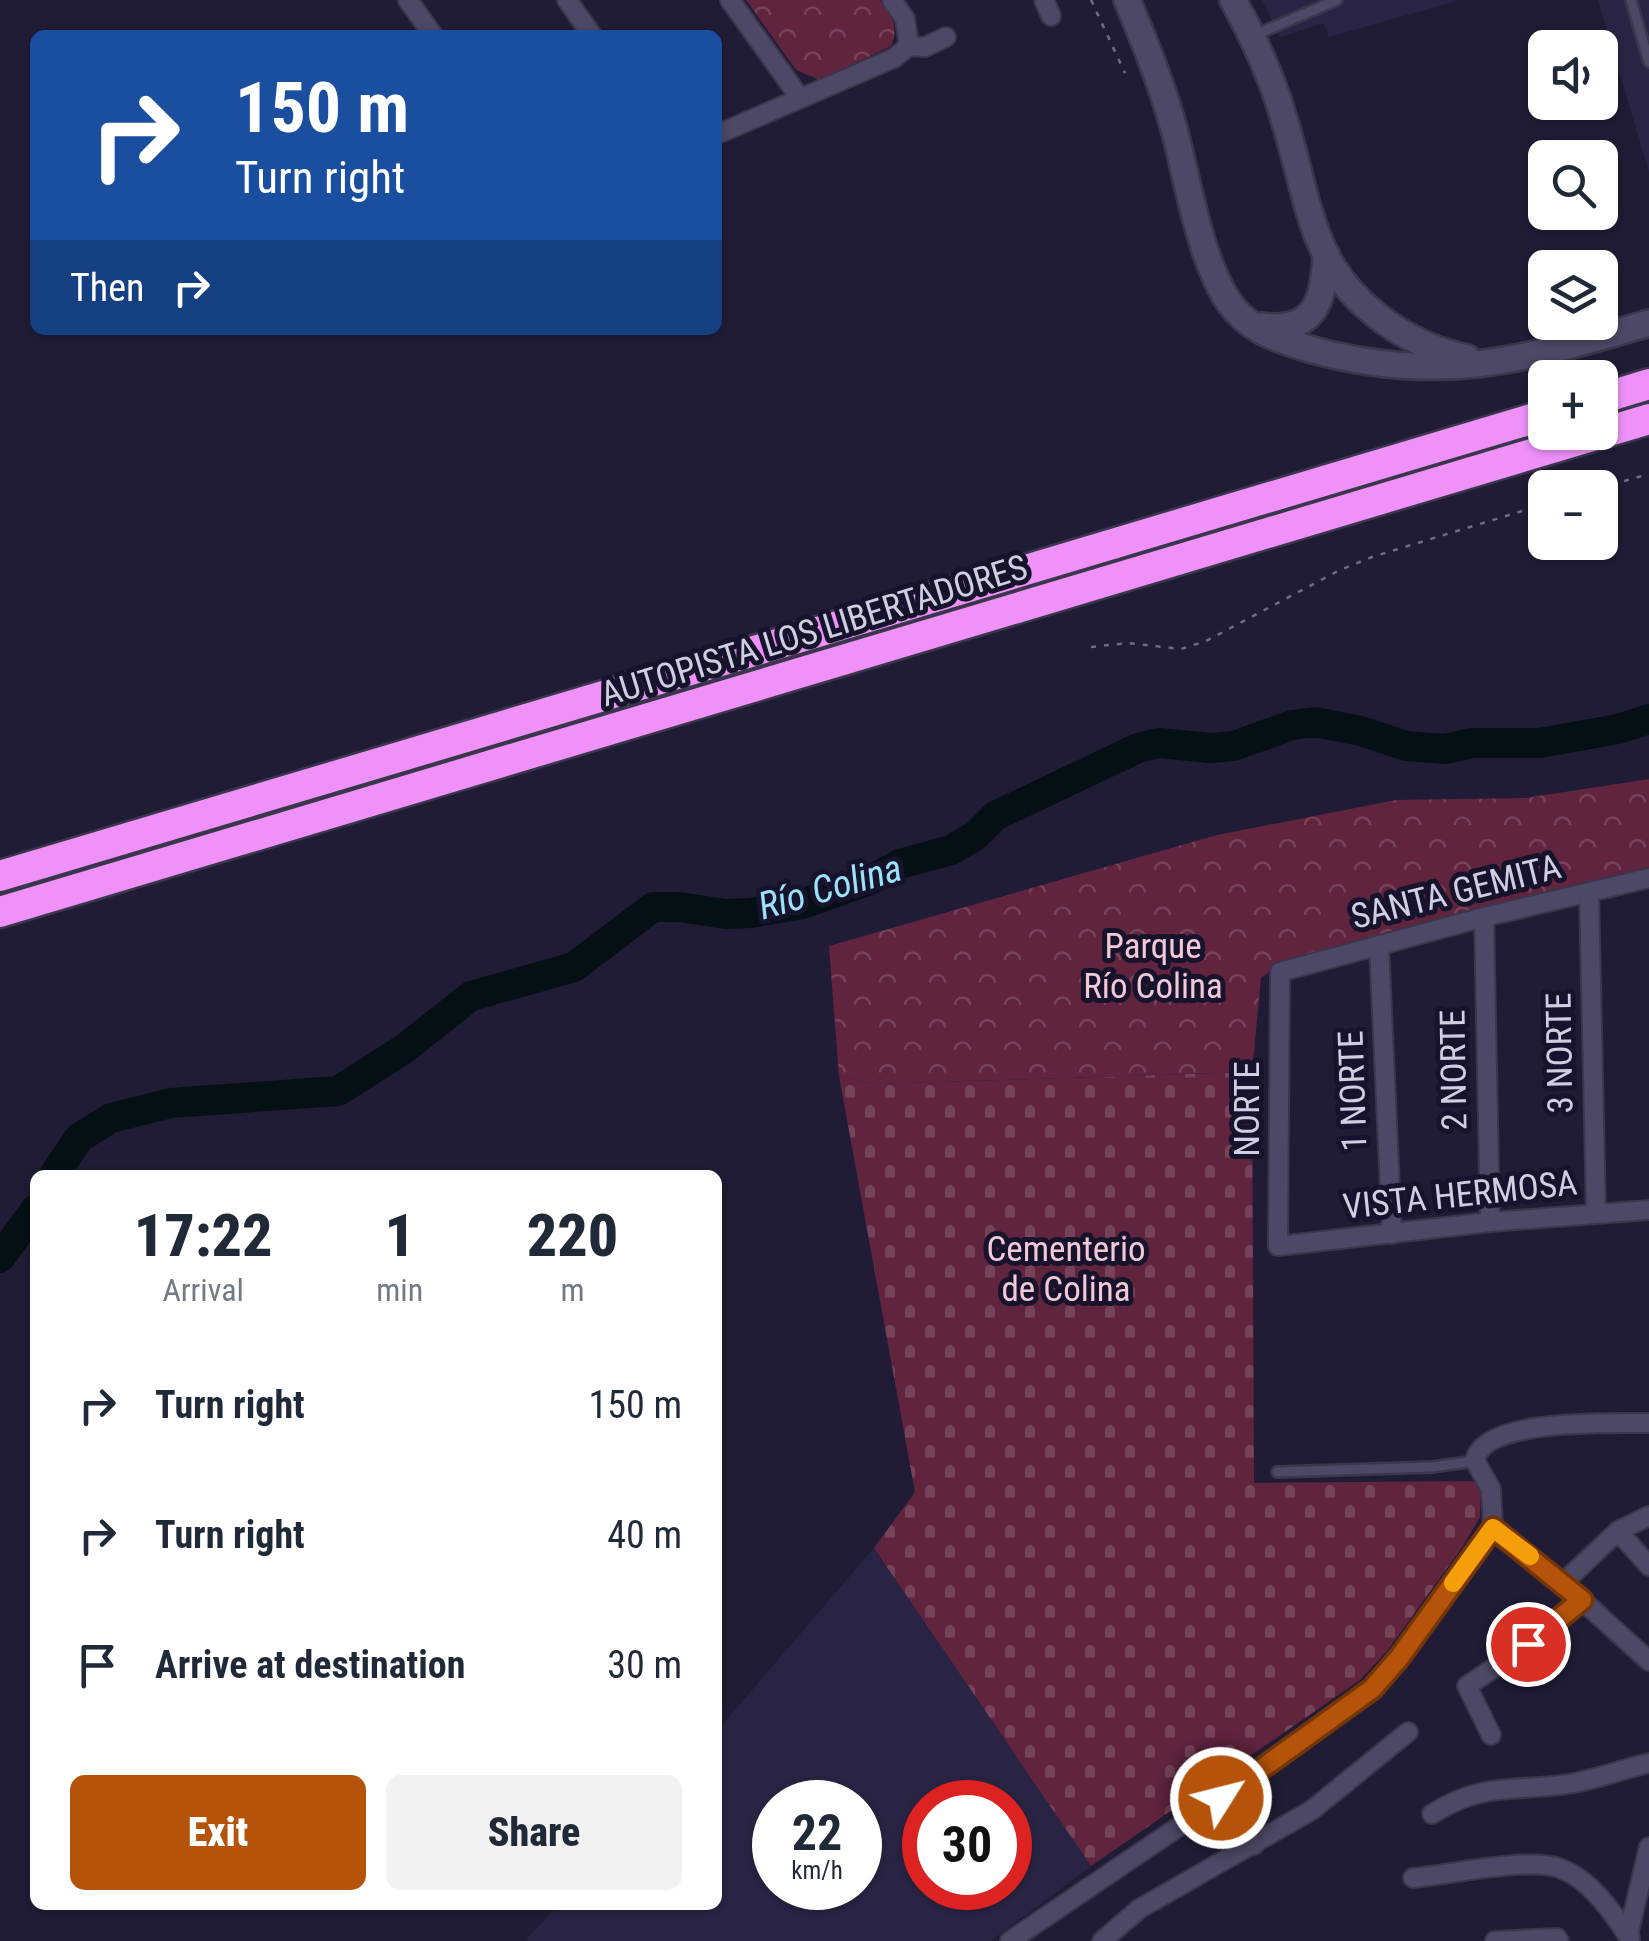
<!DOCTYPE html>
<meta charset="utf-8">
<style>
:root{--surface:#fff;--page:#f2f2f3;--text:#1f2937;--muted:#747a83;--accent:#b45309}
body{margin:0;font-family:"Roboto Condensed",sans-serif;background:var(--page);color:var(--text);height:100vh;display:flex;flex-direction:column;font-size:38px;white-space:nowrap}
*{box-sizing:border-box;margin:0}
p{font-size:32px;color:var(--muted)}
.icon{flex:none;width:55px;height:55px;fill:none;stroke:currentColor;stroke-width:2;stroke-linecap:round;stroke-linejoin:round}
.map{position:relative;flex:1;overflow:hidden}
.side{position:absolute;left:30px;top:1170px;width:692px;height:740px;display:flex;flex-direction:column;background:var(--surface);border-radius:15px;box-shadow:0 2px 8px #0004}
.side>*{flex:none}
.top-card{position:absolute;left:30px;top:30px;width:692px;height:305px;border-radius:15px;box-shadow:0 2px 8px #0004;background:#1a4fa0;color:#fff;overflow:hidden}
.tools{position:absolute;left:1528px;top:30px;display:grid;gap:20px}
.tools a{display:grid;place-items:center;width:90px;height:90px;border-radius:15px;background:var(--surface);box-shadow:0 2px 8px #0004;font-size:50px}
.speed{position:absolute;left:752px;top:1780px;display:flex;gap:20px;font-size:50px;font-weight:700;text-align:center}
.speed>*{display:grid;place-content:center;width:130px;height:130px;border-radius:50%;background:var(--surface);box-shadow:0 2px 8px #0004;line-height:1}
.speed small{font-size:25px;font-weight:400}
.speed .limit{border:15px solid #d22;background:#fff;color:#111}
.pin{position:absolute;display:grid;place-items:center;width:85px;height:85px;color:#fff;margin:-42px;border:5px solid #fff;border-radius:50%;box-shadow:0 2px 10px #0007}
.me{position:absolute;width:110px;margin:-55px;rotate:54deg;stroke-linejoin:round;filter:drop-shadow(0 0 8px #0008)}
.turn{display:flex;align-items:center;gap:35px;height:210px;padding:0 40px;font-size:45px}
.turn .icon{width:130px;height:130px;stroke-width:2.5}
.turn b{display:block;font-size:70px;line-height:85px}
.then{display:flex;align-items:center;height:95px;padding:0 40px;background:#0003;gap:20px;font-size:38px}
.eta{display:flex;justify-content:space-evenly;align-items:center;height:170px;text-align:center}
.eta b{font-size:60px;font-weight:800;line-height:70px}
.primary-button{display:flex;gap:20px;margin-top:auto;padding:20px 40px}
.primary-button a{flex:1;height:115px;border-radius:15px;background:var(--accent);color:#fff;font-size:40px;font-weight:800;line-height:115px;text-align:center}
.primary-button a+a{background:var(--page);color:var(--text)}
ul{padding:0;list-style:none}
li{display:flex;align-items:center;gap:30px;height:130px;padding:0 40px}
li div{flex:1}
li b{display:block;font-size:38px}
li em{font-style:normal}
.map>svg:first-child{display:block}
.built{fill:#292444;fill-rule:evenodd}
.cemetery{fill:url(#cemetery-stones)}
.park{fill:url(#park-crowns)}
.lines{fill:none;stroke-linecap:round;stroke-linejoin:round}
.river{stroke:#051015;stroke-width:30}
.lane-casing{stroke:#3a364c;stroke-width:14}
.street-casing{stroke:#3a364c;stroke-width:22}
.secondary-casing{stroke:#3a364c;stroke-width:30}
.highway-casing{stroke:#3a364c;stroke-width:35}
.path{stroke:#706d83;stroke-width:2.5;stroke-dasharray:5 8;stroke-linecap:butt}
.lane{stroke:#4c4866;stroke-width:9}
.street{stroke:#4c4866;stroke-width:18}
.secondary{stroke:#4c4866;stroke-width:25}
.highway{stroke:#f091fa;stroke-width:30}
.route-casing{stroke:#753606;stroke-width:25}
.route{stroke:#b45309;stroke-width:18}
.slow{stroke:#f59e0b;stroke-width:18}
.labels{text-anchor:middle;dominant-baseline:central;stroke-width:10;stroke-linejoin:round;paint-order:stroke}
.street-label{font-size:35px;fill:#d0cfe1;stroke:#17132c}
.park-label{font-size:35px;fill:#f4c9d7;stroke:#17132c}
.water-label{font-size:38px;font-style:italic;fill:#9ce2fb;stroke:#17132c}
</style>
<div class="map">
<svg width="1649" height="1941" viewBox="0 0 1649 1941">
<defs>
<pattern id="cemetery-stones" width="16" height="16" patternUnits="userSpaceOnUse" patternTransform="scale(2.5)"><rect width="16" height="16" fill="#60243d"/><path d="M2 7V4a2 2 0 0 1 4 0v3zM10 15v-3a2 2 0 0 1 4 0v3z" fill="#764359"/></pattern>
<pattern id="park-crowns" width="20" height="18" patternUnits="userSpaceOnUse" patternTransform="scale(2.5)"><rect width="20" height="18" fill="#60243d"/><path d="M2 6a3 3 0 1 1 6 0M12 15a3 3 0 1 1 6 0" fill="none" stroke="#764359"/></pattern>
</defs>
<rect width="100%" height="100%" fill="#211c36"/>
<g class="built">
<path d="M1262,0H1460L1329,37L1324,23L1280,37Z"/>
<path d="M1598,0H1649V172Z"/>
<path d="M874,1548L1091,1866L991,1941H525L558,1905H718V1730ZM775,1802H860V1888H775ZM925,1802H1010V1888H925Z"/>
</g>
<path class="cemetery" d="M1252,1072L1254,1483L1481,1481L1480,1517L1463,1546L1387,1651L1360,1680L1091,1866L874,1548L915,1492L839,1076L873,1084Z"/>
<g class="park">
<path d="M746,0H880C893,17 899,26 891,46L820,80L796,70Z"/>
<path d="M1649,779V875L1276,967L1261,978L1252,1072L873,1084L839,1076L829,946L1217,835L1396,800L1526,798Z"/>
</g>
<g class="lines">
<g class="river">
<path d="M54,1175L79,1138L111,1118L171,1103L338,1091L404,1049L471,996L574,967L653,907H680L725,914L751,913L802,904L870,880L900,864L951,850L975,836L995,816L1138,748L1159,743L1211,748L1234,746L1292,725L1315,722L1361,731L1406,746L1445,749L1473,743H1540L1618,729L1649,719"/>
<path d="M0,1258L35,1210"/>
</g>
<g class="lane-casing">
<g id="lane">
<path d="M1631,0L1649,62"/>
<path d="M1255,35L1337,0"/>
<path d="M1277,1472L1432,1467L1475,1461"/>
</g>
</g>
<g class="street-casing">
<g id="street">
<path d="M408,0L433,35"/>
<path d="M567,0L592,35"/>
<path d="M730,0L800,98"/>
<path d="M892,0L905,19L909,46"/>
<path d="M1044,0L1051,16"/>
<path d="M718,134L894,58L909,46L925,47L946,37"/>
<path d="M1649,878L1484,917L1280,972L1278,1246L1490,1222L1649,1210"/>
<path d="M1589,892L1596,1213"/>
<path d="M1484,917L1490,1222"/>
<path d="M1379,945L1392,1234"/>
<path d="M1493,1528L1563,1583L1649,1661"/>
<path d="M1618,1531L1649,1566"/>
<path d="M1563,1583L1618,1531L1649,1516"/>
<path d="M1491,1735L1467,1686L1528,1645L1582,1600"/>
<path d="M1221,1798L1254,1845"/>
<path d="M1432,1814C1486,1780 1517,1793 1574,1783C1599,1778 1624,1769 1649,1763"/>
<path d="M1413,1878C1449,1875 1528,1857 1559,1868C1589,1878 1613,1912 1629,1938"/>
<path d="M1010,1941L1221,1798L1372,1689L1399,1657L1493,1528L1491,1489L1475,1461C1482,1417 1613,1424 1649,1423"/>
<path d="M1102,1941L1139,1909L1312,1810L1408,1732"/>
<path d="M1495,1941L1557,1938L1559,1941"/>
<path d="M1630,1941L1629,1931L1649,1847"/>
</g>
</g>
<g class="secondary-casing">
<g id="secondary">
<path d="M1127,0C1145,42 1162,85 1174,129C1188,181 1198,250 1225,296C1245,330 1278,340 1313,350C1442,385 1526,359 1649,323"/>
<path d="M1233,0C1254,38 1272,77 1284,119C1298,163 1305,210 1324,251C1351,307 1408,345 1467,358"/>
<path d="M1261,326C1316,333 1324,300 1326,254"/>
</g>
</g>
<g class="highway-casing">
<g id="highway">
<path d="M1600,399L1649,384"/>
<path d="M0,876L1545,415"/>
<path d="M0,912L1649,419"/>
</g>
</g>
<g class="path">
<path d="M1091,0L1125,73"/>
<path d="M1599,488L1649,474"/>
<path d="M1091,647L1128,643L1181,649L1206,641L1340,570L1372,557L1545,504"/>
</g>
<use href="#lane" class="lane"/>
<use href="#street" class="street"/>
<use href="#secondary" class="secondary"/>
<use href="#highway" class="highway"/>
</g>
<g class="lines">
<g class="route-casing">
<path id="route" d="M1221,1798L1372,1689L1399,1658L1493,1528L1582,1600L1528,1644"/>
</g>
<use href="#route" class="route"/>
<path class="slow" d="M1453,1583L1493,1528L1530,1556"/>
</g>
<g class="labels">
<g class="street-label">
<text transform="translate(814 631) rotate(-17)">AUTOPISTA LOS LIBERTADORES</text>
<text transform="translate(1456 892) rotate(-14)">SANTA GEMITA</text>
<text transform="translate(1560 1053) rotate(-91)">3 NORTE</text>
<text transform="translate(1454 1070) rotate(-91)">2 NORTE</text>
<text transform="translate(1353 1091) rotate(-92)">1 NORTE</text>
<text transform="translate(1247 1109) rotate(-90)">NORTE</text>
<text transform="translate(1460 1195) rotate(-6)">VISTA HERMOSA</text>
</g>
<g class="park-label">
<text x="1153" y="946">Parque<tspan x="1153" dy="40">Río Colina</tspan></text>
<text x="1066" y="1249">Cementerio<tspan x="1066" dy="40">de Colina</tspan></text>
</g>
<g class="water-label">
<text transform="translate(830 887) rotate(-16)">Río Colina</text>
</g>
</g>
</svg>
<div class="tools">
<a><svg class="icon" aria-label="sound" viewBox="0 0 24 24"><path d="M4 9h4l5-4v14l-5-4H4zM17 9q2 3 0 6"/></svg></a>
<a><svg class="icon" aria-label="search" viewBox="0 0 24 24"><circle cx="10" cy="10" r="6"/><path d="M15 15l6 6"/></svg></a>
<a><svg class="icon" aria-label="layers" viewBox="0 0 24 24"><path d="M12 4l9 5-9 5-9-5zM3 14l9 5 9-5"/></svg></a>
<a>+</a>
<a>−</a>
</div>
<div class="speed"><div>22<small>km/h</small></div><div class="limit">30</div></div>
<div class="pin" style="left:1528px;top:1644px;background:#d93025"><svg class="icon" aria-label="arrive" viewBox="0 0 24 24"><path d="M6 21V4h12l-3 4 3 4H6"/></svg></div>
<svg class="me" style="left:1221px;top:1798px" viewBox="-20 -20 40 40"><circle r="17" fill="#b45309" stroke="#fff" stroke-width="3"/><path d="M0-11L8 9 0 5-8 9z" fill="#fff"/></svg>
<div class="top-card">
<div class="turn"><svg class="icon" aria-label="right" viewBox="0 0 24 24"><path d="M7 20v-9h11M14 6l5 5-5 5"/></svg><div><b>150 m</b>Turn right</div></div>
<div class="then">Then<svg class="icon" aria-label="right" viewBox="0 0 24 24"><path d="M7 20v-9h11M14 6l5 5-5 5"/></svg></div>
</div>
<section class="side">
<div class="eta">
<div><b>17:22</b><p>Arrival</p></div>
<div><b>1</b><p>min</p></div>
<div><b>220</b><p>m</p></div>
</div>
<ul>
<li><svg class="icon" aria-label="right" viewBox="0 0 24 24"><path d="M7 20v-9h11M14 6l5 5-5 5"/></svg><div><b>Turn right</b></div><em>150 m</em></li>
<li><svg class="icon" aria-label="right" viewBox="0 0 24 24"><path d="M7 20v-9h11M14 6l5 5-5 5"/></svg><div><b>Turn right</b></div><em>40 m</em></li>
<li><svg class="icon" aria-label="arrive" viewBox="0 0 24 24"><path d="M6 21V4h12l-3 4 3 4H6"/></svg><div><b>Arrive at destination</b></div><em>30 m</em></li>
</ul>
<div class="primary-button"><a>Exit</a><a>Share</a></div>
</section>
</div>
